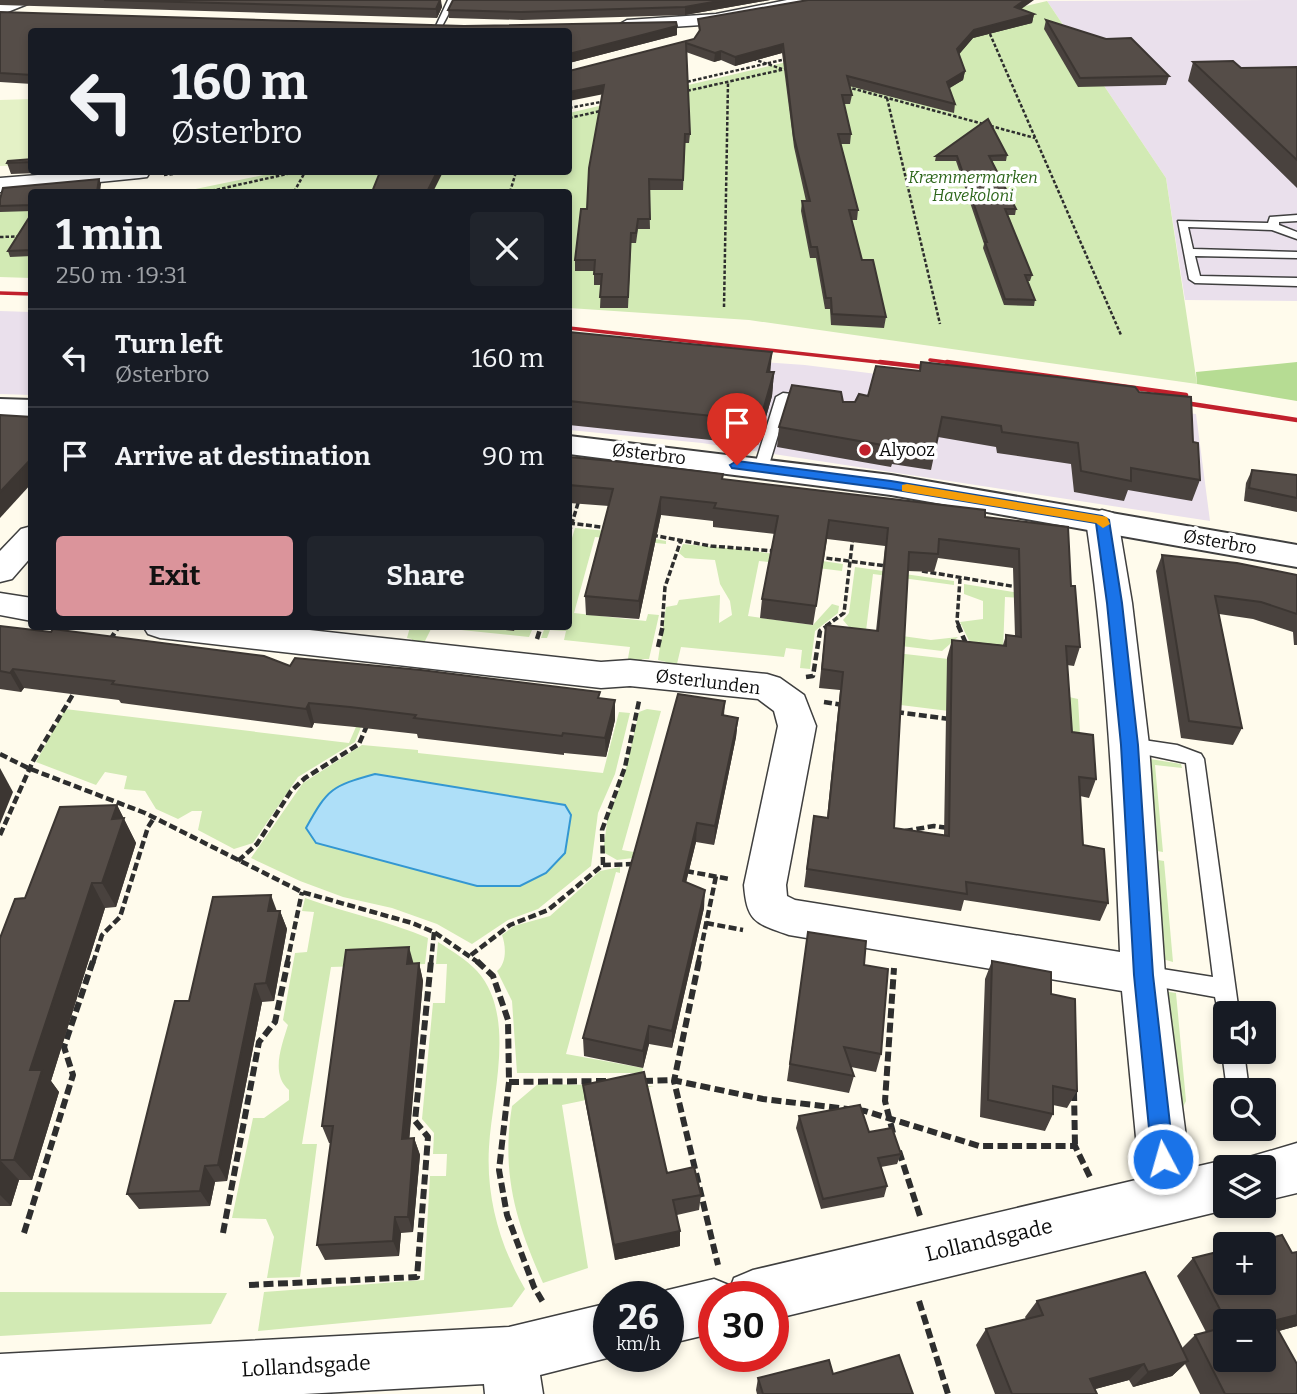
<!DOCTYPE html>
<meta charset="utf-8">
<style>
:root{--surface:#171b24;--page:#20242c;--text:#f1f3f6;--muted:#9ea1a6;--line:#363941;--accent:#db949b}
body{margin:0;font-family:Bitter,serif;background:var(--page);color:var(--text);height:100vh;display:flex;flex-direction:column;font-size:26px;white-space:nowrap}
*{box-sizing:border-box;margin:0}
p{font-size:23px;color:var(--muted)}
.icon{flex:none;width:38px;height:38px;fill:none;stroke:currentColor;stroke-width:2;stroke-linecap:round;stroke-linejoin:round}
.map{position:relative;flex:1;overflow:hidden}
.details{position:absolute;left:28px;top:189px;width:544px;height:441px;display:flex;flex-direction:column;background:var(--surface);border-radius:7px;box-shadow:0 4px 10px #0003}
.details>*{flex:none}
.top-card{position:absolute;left:28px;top:28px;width:544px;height:147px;border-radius:7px;box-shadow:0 4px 10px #0003;background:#171b24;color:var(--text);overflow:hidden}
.controls{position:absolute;left:1213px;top:1001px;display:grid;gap:14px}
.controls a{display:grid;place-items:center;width:63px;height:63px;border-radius:7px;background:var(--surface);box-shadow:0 4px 10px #0003;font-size:35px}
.speed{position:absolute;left:593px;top:1281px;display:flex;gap:14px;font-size:35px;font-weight:700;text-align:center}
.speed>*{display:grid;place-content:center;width:91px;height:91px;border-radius:50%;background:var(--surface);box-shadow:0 4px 10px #0003;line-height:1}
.speed small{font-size:18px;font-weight:400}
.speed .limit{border:10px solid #d22;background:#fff;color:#111}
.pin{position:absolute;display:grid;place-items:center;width:60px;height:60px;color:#fff;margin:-72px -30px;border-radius:50% 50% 50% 0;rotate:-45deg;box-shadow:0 0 7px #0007}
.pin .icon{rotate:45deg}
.me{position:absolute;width:77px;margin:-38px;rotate:354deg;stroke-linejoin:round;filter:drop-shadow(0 0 5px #0008)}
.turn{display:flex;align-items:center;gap:24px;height:147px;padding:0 28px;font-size:32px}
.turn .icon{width:91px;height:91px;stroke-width:2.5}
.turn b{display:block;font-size:49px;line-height:60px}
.round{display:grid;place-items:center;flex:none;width:74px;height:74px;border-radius:7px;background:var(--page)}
.headline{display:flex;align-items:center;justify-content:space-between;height:119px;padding:0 28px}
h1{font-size:42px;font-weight:700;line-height:52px}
.primary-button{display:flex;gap:14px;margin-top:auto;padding:14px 28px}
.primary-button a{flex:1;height:80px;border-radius:7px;background:var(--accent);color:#111;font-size:28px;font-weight:700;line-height:80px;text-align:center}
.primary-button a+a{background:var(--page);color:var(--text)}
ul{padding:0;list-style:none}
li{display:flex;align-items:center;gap:21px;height:98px;padding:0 28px;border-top:2px solid var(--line)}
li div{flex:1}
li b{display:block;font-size:26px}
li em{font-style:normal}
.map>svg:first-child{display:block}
.industrial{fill:#eae0ec}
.green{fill:#d2eab4}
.forest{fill:#b6dc93}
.pitch{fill:#e4f1c6}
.water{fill:#aedff8;stroke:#3397d2;stroke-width:2}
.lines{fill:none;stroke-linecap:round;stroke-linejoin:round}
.service-casing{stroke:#3f3f3f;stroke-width:3}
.minor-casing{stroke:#3f3f3f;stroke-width:3}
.tertiary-casing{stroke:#3f3f3f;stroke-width:4}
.path-far3{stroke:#2e2e2e;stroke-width:2.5;stroke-dasharray:3.5 2;stroke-linecap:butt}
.path-far2{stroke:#2e2e2e;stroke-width:3.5;stroke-dasharray:6 2.5;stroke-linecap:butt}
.path-far1{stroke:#2e2e2e;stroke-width:4.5;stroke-dasharray:8 3.5;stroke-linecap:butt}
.path{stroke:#2e2e2e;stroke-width:6;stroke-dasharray:10 4.5;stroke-linecap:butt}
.service{fill:#fff;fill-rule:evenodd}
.minor{fill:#fff;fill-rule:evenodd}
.tertiary{fill:#fff;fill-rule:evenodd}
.rail-far1{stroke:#c1202c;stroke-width:3.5}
.rail{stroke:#c1202c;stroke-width:4.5}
.wall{fill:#49423e;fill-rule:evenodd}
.shaded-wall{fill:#3c3632}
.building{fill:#554d48;stroke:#3c3632;stroke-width:2;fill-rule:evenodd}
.route{fill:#1a73e8;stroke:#114b97;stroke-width:2}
.slow{fill:#f59e0b}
.poi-dot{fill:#c1202c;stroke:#fff;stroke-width:2.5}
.labels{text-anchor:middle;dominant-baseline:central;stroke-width:7;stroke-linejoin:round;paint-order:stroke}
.far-park-label{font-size:16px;font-style:italic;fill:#2d661b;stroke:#fff}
.poi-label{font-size:18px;fill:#0c0c0c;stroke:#fff;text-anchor:start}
.street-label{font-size:18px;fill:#0c0c0c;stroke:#fff}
.near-street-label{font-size:21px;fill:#0c0c0c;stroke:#fff}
</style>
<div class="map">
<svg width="1297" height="1394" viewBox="0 0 1297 1394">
<rect width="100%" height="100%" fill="#fffbec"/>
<g class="industrial">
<path d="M1297,0V301L1185,300L1166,178L1047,1Z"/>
<path d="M0,311L31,312V395L0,394Z"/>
<path d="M569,348L805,365L1196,414L1210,521L702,443L569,430Z"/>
</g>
<g class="green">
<path d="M1047,1L1166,178L1197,384L749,320L569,308V192H181L278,172H569V113Z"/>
<path d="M31,199V278L0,277V203Z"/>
<path d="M575,528L619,532L666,541V544L595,537L574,613L646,621L648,614L659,615L649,659H642L640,666L627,664L630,647L564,640L566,631L550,630L547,638H541L545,627L569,626V548Z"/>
<path d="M683,544L747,550L843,564L842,571L759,561L748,616L813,625L832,604L839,606L838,613L815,631L810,669L800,668L802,650L786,648L784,657L681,647L676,668L664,669L666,662L658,660L666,607L677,605L679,600L720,595L719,623L732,615L730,601L720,584L715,560L685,558L679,553Z"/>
<path d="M855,567L954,581V585L873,574L866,631L931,640L958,637L942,651L852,640L847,634L849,627L843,620L849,613Z"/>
<path d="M964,584L1070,601L1005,597L1003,651L1069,697L1078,699L1080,734L1066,732L976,655L960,622L983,619V601L964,594Z"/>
<path d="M468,626L532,630L529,637L432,627L423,645H410L412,639L407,638L410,627Z"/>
<path d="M827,645L957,660V712L868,701Z"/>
<path d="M374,685H378L355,742L298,777L253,843L234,849L198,830L202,811H192L178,819L156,809L145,791L124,789L127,776L105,772L96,785L36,762L65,709L349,743Z"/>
<path d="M647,709L661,711L622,850L634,852L633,858L617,860L603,852L608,815L624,777L639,712Z"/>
<path d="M619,712L630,713L615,774L598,813L591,866L538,909L508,920L472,944L437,924L392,908L343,897L300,881L251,858L303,783L362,745L418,750V753L603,773Z"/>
<path d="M1144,758L1181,764L1182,768L1155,765L1163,852L1151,850Z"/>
<path d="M1152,859L1164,861L1173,962L1159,958Z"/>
<path d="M620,867V873L616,872L566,1054L643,1068L642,1073H517L512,1001L497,971C507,963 506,946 502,935L514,926L550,916L600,871Z"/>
<path d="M305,898C346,913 388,921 428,938L425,964L331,967L302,1144H317L300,1277L267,1278L274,1237L266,1219L232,1218L253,1118H264L289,1100V1090C270,1074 282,1045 288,1025L283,1020L295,953L307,952L314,912L302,911Z"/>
<path d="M438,942C452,951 466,959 477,971C517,1015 492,1095 489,1147C486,1198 500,1246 525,1289L512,1307L258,1331L264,1292L424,1280L430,1176H446L447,1154H433L434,1133L422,1119L433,1003H445L447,964H436Z"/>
<path d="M1163,991L1176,993L1186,1101L1181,1111Z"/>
<path d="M538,1084L654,1086L562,1105L588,1268L543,1283C516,1222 501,1174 512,1106Z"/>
<path d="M0,1292L227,1293L211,1324L0,1336Z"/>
</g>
<path class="forest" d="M1297,362V401L1197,384L1196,372Z"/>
<path class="pitch" d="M31,99V165L0,166V100Z"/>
<path class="water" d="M375,774L565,805L571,815L565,853L546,873L520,886H477L316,843L306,828C328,788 332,786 375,774Z"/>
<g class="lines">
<g class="service-casing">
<g id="service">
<path d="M448,0H456L441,28H435Z"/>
<path d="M1297,215V221L1279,222V225L1297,232V239L1272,230L1188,227L1193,249L1297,252V258L1195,256L1200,276L1297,278V286L1195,283L1189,279L1178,221L1268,223L1270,217Z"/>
<path d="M783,393L811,396L818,400L811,404L788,402L768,468L766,471H756L754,468L776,397Z"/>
<path d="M1130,738L1177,745L1201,754L1204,759L1239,1013H1225V1022L1220,1020L1215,997L1143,984L1135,982L1132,975L1135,968L1143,966L1213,977L1186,763L1124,750L1121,745L1124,740Z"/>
<path d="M1225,1045V1052H1244L1249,1090H1227L1222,1052Z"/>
</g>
</g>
<g class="minor-casing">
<g id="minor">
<path d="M10,0H32L30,3L0,15V4Z"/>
<path d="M787,0H820L812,5L716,24L627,30L618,25L627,20L716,14Z"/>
<path d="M75,172H150L147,177L139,178L0,192V178Z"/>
<path d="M1102,510L1113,513L1118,520L1132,603L1149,745L1165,975L1190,1168L1225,1160L1242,1167L1246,1158L1297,1143V1193L1264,1201V1167H1225V1206H1236L1225,1210L774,1319V1297H714V1333L668,1344V1297H651L668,1290L714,1279L731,1286L734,1278L753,1270L1140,1179L1122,991L789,935C755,923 747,922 744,885L778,726L774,711L758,699L630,686L601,688L160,638L148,634L143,626H273L601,662L630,660L767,674L780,678L804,695L816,726L786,885L787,896L795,900L1120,952C1114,807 1107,664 1086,520L1091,513Z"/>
<path d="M32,526V556L12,579L0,582V551L21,529Z"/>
<path d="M0,593L32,598V621L0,615Z"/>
<path d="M609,1303V1356H615L540,1375L543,1394H485L484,1384L304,1394H0V1354L509,1327Z"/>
</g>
</g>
<g class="tertiary-casing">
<g id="tertiary">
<path d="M0,399L32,400V418L0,417Z"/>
<path d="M569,436L891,475L1297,545V567L891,495L569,454Z"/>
</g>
</g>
<g class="path-far3">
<path d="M985,31L990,34L1121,335"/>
<path d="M753,59L782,69"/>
<path d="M682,83L786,59"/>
<path d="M847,87L1035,138"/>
<path d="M682,92L790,68"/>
<path d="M887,98L940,324"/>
<path d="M569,108L606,101"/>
<path d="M569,118L605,110"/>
<path d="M164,175L192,172"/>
<path d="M206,192L296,172"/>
<path d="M294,192L305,172"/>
<path d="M510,192L516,172"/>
<path d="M0,237L32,236"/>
<path d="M724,307L728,82"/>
</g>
<g class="path-far2">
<path d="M569,523L609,528"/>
<path d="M569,533L579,500"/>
<path d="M652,535L711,546L775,551"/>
<path d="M818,557L886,566"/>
<path d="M922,571L1017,587"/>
<path d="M662,626L665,587L681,540"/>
<path d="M826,626L844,613L853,536"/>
<path d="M959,626L957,621L960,579"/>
</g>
<g class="path-far1">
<path d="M958,625L967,646"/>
<path d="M537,639L541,626"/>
<path d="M110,640L119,626"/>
<path d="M658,647L663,625"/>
<path d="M806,677L813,676L820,631L829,625"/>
<path d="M824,702L843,705"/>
<path d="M896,712L950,719"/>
<path d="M0,754L28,768L145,813L302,892L412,923L434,932L479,963"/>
<path d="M905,831L934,826L948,828"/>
<path d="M0,835L33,761L75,691"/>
<path d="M238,861L257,844L291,791L305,778L359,744L368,723"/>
<path d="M603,865L602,830L625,767L639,701"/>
<path d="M686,871L729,879"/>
<path d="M706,923L743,930"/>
<path d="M471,955L510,925L548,910L603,865L636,864"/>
<path d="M93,963L102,935L120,917L148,827L154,818"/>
<path d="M287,963L302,892"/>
<path d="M431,963L434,932"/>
<path d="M698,963L716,876"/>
</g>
<g class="path">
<path d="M477,961L493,976L508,1020L509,1082L499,1170L507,1215L534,1287L544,1304"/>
<path d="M699,961L674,1081L718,1265"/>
<path d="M643,1081L672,1080L763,1099L865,1111L979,1146H1075L1090,1177"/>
<path d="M509,1082L606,1081"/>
<path d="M1074,1091L1075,1146"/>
<path d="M893,1133L885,1101L894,968"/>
<path d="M899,1151L920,1216"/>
<path d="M24,1233L73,1075L64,1047L93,961"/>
<path d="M223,1233L259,1042L275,1022L288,961"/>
<path d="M249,1285L417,1277L428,1137L415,1121L431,961"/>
<path d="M919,1301L948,1394"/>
</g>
<use href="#service" class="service"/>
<use href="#minor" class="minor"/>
<use href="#tertiary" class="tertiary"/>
<g class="rail-far1">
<path d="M0,293L32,294"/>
<path d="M569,328L896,364"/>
<path d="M930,360L960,364"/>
</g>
<g class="rail">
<path d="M880,362L940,369"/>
<path d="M947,362L1186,395"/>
<path d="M1172,401L1297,420"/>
</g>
</g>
<g class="wall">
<path d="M0,0H441L442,7L437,18L0,5Z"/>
<path d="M770,0L685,15L522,20L449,18L448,10Z"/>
<path d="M1021,9L1034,14L1032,23L973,38L959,54L965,71L963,80L949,88L955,104L954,113L849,86L852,95L850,104H844L851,134L850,144H841L858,210L857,220H851L862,260L886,317L884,328L831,325L830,309H825L816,258H810L801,211L802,201H806L794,147L782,53L735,66L721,60L714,62L686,52L690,134L689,143H685L683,190H649L650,229H638L636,243H631L628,308H600L601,285H594V271H575V260L587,209L602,95L694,39L699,32L698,19Z"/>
<path d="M0,12L677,35L569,63V32H32V84L0,82Z"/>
<path d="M1046,20L1106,39L1169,76L1166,85L1078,87L1044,29Z"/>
<path d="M1193,62L1241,68L1297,67V188L1188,81Z"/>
<path d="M1007,155L1006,161H992L1016,209L1015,215H1007L1032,275L1030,281H1028L1035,300L1034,306L1004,305L983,248L984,244L956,161H935L936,156Z"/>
<path d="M32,159V172H65L11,174L7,163Z"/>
<path d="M99,179L101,184L32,192V211L0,212V199Z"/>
<path d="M32,213V256L10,257L8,251Z"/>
<path d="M569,332L774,372L772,396L758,445L569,425Z"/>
<path d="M920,371L1139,392L1193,442L1200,480L1192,501L1128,490L1124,501L1074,492L1071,464L997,453L996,447L938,437L931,470L892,464L891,467L777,447L779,427L843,402H855Z"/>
<path d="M569,457L985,517L1071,586L1080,647L1074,666L1067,665L1072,732L1096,779L1089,798L1080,796L1083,845L1108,903L1100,921L964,900L961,911L804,887L811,834L827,818L840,690L819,688L826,625L876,631L885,546L827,539L813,625L760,618L762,599L775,534L713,527V521L661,515L639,619L586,615L585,596L609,506L569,503ZM938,558L1013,568L1015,636L1006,635L1003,645L952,640L947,658L944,836L894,828L908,571L934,572Z"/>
<path d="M1252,470L1297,475V512L1244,501L1246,483Z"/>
<path d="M1162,555L1297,575V645H1294L1293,632L1253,619L1219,614L1242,728L1233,745L1181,738L1156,571Z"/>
<path d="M0,626L290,666L600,699L615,720L606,757L564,753V755L418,738L417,734L355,727L314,723L312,728L121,703L119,700L24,688L21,692L0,689Z"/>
<path d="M468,626H516L514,631Z"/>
<path d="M725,701L724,716L738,718L736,737L714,845L696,842L686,882L704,908L672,1048L649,1044L643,1068L584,1056L583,1038Z"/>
<path d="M117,805L136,843L116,907L105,908L51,1081L59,1092L32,1180H19L11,1206H0V938L25,898Z"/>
<path d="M277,911H280L287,929L274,1001L262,1002L227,1181L215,1182L210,1206L139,1209L127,1194L189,1001Z"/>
<path d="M808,932L864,965L881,1054L876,1072L851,1067L854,1076L849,1093L787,1081Z"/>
<path d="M992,961L1051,994L1077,1091L1067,1108L1053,1105V1114L1045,1131L980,1117L985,979Z"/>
<path d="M413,963H419L423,981L409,1139L414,1138L420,1155L413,1232L401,1233L399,1256L325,1260L317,1245L331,1143H329L322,1126Z"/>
<path d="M583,1085L667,1173L701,1195L699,1210L677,1215L680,1246L615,1260L585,1101Z"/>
<path d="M799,1116L869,1132L901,1154L897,1164L881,1167L887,1186L884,1197L821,1209L796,1128Z"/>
<path d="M1297,1252V1326L1279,1331L1297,1394H1200L1185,1364L1172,1376L1133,1387L1129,1380L1095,1389L1097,1394H995L976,1345L986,1329L1026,1319L1025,1317L1037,1301L1182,1348L1195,1335L1206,1332L1177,1276L1193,1258L1292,1253ZM1225,1321H1264L1225,1360Z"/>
<path d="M833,1374L913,1394H757L756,1390L758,1378Z"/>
</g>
<g class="shaded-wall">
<path d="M440,0L442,7L437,18L436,9Z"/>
<path d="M724,0H770L685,15V7Z"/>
<path d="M1025,0H1034L1013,15L1015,7Z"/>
<path d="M1034,14L1032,23L973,38L956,58L957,49L974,30Z"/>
<path d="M677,26V35L569,63V54Z"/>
<path d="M783,44L782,53L735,66V57Z"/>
<path d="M721,51V60L714,62L715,53Z"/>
<path d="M965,71L963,80L945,91L947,82Z"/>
<path d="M604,85V94L569,101V92Z"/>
<path d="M437,172H443L433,192H427Z"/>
<path d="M99,179L101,184L100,192H97Z"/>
<path d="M772,352L770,376L767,372Z"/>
<path d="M774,372L772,396L758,445L760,421Z"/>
<path d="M32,458V483L0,518V492Z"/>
<path d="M661,497V515L639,619V601Z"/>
<path d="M13,669L24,688L21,692L10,673Z"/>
<path d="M615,700V720L606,757L605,738Z"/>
<path d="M309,703L314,723L312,728L306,709Z"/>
<path d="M738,718L736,737L714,845L715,826Z"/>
<path d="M0,768L13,792L0,824Z"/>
<path d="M117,805L136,843L116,907L102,883L112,819Z"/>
<path d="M697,823L696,842L682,899L683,881Z"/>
<path d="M92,883L105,908L51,1081L59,1092L32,1180L14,1160L30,1070Z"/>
<path d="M705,890L704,908L672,1048V1031Z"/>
<path d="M271,895L278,914L268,911Z"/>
<path d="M280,911L287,929L274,1001L266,983Z"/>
<path d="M409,947L414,965L407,964Z"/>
<path d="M419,963L423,981L408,1155L402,1139Z"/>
<path d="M255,984L262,1002L227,1181L218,1165Z"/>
<path d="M649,1026V1044L643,1068V1051Z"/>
<path d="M414,1138L420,1155L413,1232L408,1217Z"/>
<path d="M0,1160L19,1180L11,1206L0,1195Z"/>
<path d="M205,1166L215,1182L210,1206L200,1191Z"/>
<path d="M395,1217L401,1233L399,1256L393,1241Z"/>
<path d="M680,1231V1246L615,1260L614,1245Z"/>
<path d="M1297,1315V1326L1264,1335L1273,1321Z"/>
<path d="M1188,1361L1172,1376L1133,1387L1148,1372Z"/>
<path d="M1144,1364L1129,1380L1077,1394L1090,1379Z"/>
</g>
<g class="building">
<path d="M104,0H440L436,9Z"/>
<path d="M453,0H724L685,7L521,12L448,10Z"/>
<path d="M808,0H1025L1015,7L1034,14L974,30L957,49L965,71L947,82L955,104L847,76L852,95H842L851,134H838L858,210H849L862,260H873L886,317L832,314L831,298H826L817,247H811L802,201H810L794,137L783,44L735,57L721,51L715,53L686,43L690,134H685L683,180L649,179L650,219H638L636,233H631L628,297H600L602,274H594L595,260H575L581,209H587L589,168L604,85L569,92V71L694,39L700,30L698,19Z"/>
<path d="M0,12L464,26L676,22L677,26L569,54V32H32V75L0,73Z"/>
<path d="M1046,20L1106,39L1131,38L1169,76L1080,78Z"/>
<path d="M1233,61L1241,68L1297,67V160L1193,62Z"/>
<path d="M988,119L1007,155L989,156L1016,209H1005L1032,275H1025L1035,300L1005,299L985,242H987L957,156H936Z"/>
<path d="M32,159V162L7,163L8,161Z"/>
<path d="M380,172H437L427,192H372Z"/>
<path d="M99,179L97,192H32V205L0,206V199L3,188Z"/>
<path d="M32,213V250L8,251Z"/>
<path d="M569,332L772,352L767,372H774L760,421L569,401Z"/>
<path d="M921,362L1057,377L1135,387L1139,392L1191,397L1193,442L1198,443L1200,480L1131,468V481L1081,471L1078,443L1002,432L1001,426L942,417L935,450L895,443L894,447L779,427L792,385L841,392L843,402H855L859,394L868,396L876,366L920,371Z"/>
<path d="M0,415L32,417V458L0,492Z"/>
<path d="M569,457L622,462L723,474L722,479L985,510V517L1068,527L1071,586H1075L1080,647L1066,646L1072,732L1093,735L1096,779L1079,777L1083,845L1104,849L1108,903L966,882L967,894L807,869L814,816L828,818L843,672L822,669L826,625L878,631L888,528L829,520L816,606L762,599L778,516L714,508L716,503L661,497L639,601L585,596L613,489L569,485ZM939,539L1019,549L1021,637L1006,635V646L952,640L949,836L894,828L909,552L938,554Z"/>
<path d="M1252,470L1297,475V498L1249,488Z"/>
<path d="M1162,555L1237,563L1297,575V614L1261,602L1215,596L1242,728L1189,721Z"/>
<path d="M0,626L51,632L53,629L264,656L290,666L295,658L421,670L600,692L598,698L615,700L605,738L563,733L562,736L414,718L416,715L350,707L309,703L306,709L112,684L114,681L13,669L10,673L0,671Z"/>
<path d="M678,694L725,701L722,715L738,718L715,826L697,823L683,881L705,890L672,1031L649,1026L643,1051L583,1038Z"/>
<path d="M117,805L112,819L124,818L102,883H92L30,1070H42L14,1160H0V938L15,899L25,898L60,807Z"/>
<path d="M271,895L268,911H280L266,983L255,984L218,1165L205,1166L200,1191L127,1194L175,1001H189L213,897Z"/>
<path d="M808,932L866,941L864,965L888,969L881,1054L844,1047L854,1076L790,1064Z"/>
<path d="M409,947L407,964L419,963L402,1139L414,1138L408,1217H395L393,1241L317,1245L333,1126H322L346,950Z"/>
<path d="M992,961L1051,972V994L1075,999L1077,1091L1053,1086V1114L988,1100Z"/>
<path d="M644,1072L667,1173L694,1167L701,1195L673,1200L680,1231L614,1245L583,1085Z"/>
<path d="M860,1105L869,1132L892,1128L901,1154L878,1158L887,1186L823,1199L799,1116Z"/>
<path d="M1282,1235L1292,1253L1297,1252V1315L1273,1321L1297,1364V1394H1225L1195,1335L1225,1327V1360H1264V1321H1226L1193,1258L1225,1250V1283H1264V1244H1248Z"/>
<path d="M1145,1272L1188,1361L1148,1372L1144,1364L1090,1379L1097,1394H1012L986,1329L1043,1315L1037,1301Z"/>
<path d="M899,1355L913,1394H763L758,1378L829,1360L833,1374Z"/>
</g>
<path class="route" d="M737,461L891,481L1102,516L1109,520L1122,603L1138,745L1153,975L1174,1159L1171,1166L1163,1169L1156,1166L1152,1159L1134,975L1121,745L1107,603L1096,523L891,489L732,468L730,465Z"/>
<path class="slow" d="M907,484L1102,516L1107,517L1110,524L1103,528L1096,523L902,491V485Z"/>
<circle class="poi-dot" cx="865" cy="450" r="7"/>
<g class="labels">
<g class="far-park-label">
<text x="973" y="177">Kræmmermarken<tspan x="973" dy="18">Havekoloni</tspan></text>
</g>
<g class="poi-label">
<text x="879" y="450">Alyooz</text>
</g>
<g class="street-label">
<text transform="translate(649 454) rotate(7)">Østerbro</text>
<text transform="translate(1220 542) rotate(10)">Østerbro</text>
<text transform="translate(708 682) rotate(7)">Østerlunden</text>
</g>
<g class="near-street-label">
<text transform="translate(989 1240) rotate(-13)">Lollandsgade</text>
<text transform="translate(306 1366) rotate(-3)">Lollandsgade</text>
</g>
</g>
</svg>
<div class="controls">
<a><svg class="icon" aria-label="sound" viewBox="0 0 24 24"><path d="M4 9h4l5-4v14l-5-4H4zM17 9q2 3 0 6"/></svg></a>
<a><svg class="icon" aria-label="search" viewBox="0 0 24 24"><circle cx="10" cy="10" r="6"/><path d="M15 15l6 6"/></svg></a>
<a><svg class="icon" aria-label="layers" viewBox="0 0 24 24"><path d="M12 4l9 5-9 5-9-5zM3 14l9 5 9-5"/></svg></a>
<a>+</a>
<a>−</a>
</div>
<div class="speed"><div>26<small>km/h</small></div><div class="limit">30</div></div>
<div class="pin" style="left:737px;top:465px;background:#d93025"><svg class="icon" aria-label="arrive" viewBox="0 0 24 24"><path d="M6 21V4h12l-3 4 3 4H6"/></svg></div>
<svg class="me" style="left:1163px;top:1159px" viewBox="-20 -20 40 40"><circle r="17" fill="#1a73e8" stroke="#fff" stroke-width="3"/><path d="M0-11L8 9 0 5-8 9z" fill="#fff"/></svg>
<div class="top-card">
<div class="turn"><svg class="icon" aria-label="left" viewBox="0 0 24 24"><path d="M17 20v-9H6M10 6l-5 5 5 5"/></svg><div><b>160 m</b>Østerbro</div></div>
</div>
<section class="details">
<div class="headline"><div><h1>1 min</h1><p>250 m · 19:31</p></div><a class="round"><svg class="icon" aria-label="close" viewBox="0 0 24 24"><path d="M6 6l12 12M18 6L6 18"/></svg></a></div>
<ul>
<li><svg class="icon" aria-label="left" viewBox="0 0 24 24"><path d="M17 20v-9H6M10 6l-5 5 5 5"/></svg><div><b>Turn left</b><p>Østerbro</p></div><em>160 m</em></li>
<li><svg class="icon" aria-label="arrive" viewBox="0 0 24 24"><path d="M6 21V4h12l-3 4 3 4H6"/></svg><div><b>Arrive at destination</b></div><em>90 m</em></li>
</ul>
<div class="primary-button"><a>Exit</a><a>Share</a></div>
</section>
</div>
